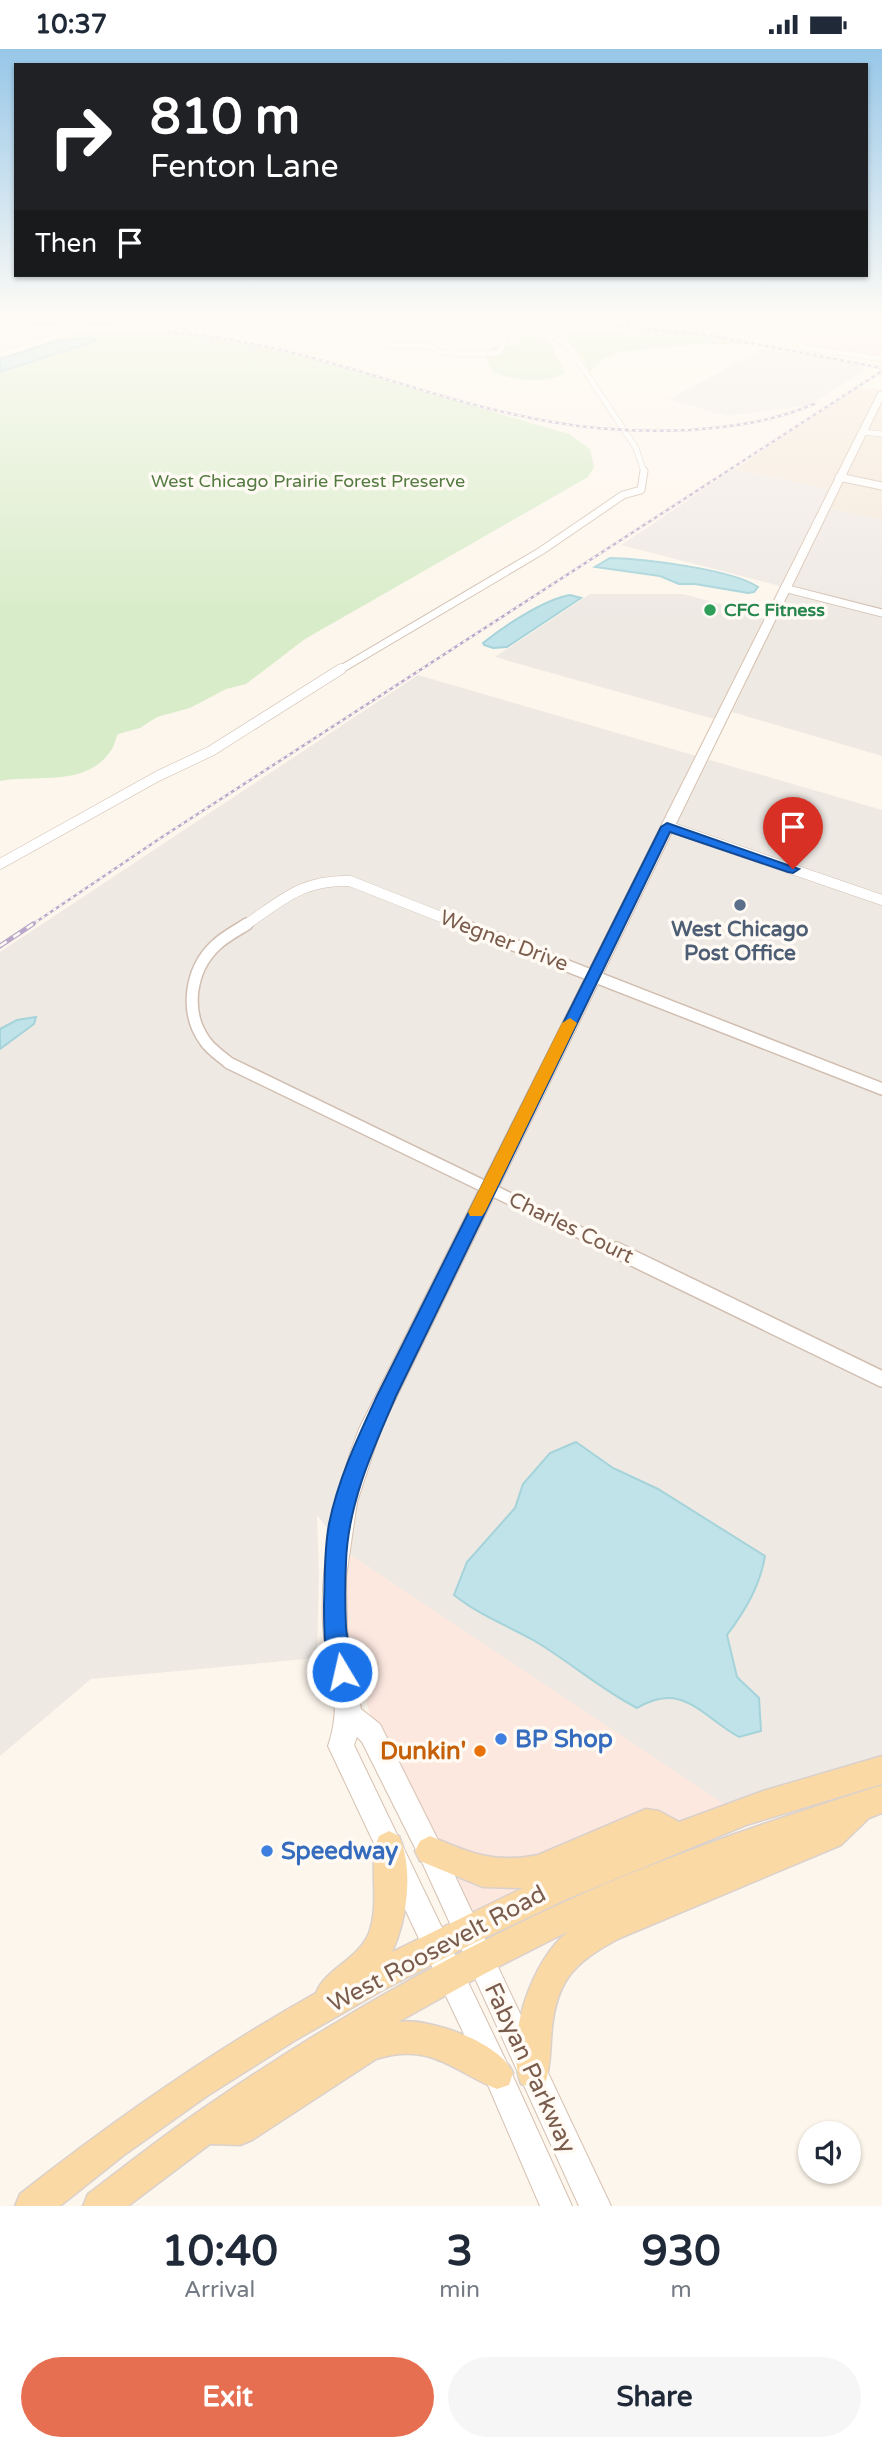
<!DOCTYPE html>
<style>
:root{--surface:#fff;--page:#f6f6f7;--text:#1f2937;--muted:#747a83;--accent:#e76f51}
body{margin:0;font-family:"Varela Round",sans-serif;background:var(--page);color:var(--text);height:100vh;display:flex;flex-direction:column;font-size:26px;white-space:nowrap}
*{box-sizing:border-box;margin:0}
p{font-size:23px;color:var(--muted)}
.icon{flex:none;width:38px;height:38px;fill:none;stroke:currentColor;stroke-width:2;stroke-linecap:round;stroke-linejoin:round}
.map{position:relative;height:2157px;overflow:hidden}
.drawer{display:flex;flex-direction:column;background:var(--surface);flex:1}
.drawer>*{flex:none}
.guide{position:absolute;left:14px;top:14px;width:854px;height:214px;border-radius:0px;box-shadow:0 2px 5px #0004;background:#202124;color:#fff;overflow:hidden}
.tools{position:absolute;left:798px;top:2072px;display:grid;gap:14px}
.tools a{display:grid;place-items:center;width:63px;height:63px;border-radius:50%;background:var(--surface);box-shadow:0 2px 5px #0004;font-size:35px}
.pin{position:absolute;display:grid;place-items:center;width:60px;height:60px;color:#fff;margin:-72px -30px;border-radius:50% 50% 50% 0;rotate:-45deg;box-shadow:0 0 7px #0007}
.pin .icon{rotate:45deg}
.me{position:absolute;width:77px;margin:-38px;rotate:351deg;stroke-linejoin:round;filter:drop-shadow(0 0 5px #0008)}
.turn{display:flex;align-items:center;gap:24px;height:147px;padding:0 21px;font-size:32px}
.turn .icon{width:91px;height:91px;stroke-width:2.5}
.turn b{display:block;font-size:49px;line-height:60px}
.then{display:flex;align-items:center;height:66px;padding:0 21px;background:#0003;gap:14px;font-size:26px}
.eta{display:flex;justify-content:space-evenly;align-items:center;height:119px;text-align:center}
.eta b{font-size:42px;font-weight:800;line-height:49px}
.button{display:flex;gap:14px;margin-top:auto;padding:14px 21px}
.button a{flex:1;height:80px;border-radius:42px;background:var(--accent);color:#fff;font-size:28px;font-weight:800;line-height:80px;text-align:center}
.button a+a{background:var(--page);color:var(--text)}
.status{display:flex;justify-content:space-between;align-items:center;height:49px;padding:0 35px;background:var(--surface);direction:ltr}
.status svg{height:19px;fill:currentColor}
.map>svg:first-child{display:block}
.residential{fill:#f5e8da}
.commercial{fill:#fde8e0}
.industrial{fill:#efe9e4}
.green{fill:#d8ecc9}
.water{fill:#bfe3e8;stroke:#a5d3da;stroke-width:2}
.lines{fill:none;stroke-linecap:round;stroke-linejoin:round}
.street-far4-casing{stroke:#d1beb0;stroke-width:6}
.street-far3-casing{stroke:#d1beb0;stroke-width:9}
.street-far2-casing{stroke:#d1beb0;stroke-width:11}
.street-far1-casing{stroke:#d1beb0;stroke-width:14}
.street-casing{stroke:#d1beb0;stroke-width:18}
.secondary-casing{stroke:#d6c0b0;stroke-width:2}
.primary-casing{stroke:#dad1cd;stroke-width:3}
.street-far4{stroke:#fff;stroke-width:5}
.street-far3{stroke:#fff;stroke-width:7}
.street-far2{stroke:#fff;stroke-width:10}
.street-far1{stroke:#fff;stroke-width:11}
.street{stroke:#fff;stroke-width:15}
.secondary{fill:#fff;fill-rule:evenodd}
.primary{fill:#fbd9a5;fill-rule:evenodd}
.rail-far1-casing{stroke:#b9a8c9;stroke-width:2.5}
.rail-casing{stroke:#b9a8c9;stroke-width:5}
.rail-far1{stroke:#fffaf3;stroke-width:2;stroke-dasharray:3.5;stroke-linecap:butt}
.rail{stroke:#fffaf3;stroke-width:2.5;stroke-dasharray:8;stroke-linecap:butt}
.route{fill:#1a73e8;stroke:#114b97;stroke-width:2}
.slow{fill:#f59e0b}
.leisure-dot{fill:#2e9e5b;stroke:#fffaf3;stroke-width:2.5}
.service-dot{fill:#5c6f8a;stroke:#fffaf3;stroke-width:2.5}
.shop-dot{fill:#3f7fe0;stroke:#fffaf3;stroke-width:2.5}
.food-dot{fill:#e8710a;stroke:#fffaf3;stroke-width:2.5}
.labels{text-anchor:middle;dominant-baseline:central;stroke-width:7;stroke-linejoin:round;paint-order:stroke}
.far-park-label{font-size:18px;fill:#537a41;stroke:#fffaf3}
.far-leisure-label{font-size:18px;font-weight:bold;fill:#27864d;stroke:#fffaf3;text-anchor:start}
.service-label{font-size:21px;font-weight:bold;fill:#4e5e75;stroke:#fffaf3}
.street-label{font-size:21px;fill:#7a5c4d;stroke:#fffaf3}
.near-shop-label{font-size:24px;font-weight:bold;fill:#366cbe;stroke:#fffaf3;text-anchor:start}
.near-food-label{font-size:24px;font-weight:bold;fill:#c56008;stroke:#fffaf3;text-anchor:end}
.near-street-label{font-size:24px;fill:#7a5c4d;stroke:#fffaf3}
</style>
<div class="status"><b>10:37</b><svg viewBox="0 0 49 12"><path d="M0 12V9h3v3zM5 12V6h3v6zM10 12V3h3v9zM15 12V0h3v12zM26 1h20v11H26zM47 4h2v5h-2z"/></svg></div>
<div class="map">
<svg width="882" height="2157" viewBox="0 0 882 2157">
<rect width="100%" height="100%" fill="#fdf6ec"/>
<g class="residential">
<path d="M71,283L0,306V284Z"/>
<path d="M858,339L881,341L831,441L735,420Z"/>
<path d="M882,350V471L829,459Z"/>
</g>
<g class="commercial">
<path d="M882,276V309L805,297L788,277Z"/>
<path d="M345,1502L727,1757L464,1868L372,1673L346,1579Z"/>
</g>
<g class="industrial">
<path d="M510,267H667L671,273L721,267H882V276L675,278L671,273L644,277Z"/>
<path d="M763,300L830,310L864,318L863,323L809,356L727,367L669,350Z"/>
<path d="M734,420L831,441L780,537L621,496Z"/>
<path d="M829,459L882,471V562L789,538Z"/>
<path d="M789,542L882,566V707L732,663Z"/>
<path d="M590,545H683L765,567L714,670L495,608Z"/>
<path d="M418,626L882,761V1707L727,1757L345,1502L317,1466L319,1525L317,1609L91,1630L0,1707V903Z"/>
</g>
<g class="green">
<path d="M667,281L760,296L698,295L619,303L602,311L590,323L578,302L560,284Z"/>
<path d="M116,282L203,287L282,301L569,385L590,400L594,418L588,428L305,590L246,635L226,640L190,659L157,668L140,679L118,685C115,690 115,695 112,700C87,739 39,725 0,732V306L71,283Z"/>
<path d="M526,286L548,290L565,324C543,335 516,332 493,323L484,304L494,297L519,296L518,290Z"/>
</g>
<g class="water">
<path d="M87,289L95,290V292L0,323V310L54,293Z"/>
<path d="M610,509C645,510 731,520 758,538L754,543L748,544L695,535H679L660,527L595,518Z"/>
<path d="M570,546L581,549L507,598L493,599L484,596L483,594C504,577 543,551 570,546Z"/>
<path d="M36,968L34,975L0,1000V980L17,971Z"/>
<path d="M576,1393L613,1419L658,1440L765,1507C760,1537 745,1562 727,1586L737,1628L759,1649L761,1682L739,1688C700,1666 683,1632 637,1659C600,1640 569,1612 533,1591C506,1576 479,1566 454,1546L467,1513L515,1459L523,1435L550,1404Z"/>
</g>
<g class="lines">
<g class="street-far4-casing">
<g id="street-far4">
<path d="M345,270L489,267"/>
<path d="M512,276L554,288L569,298L636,399L644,423"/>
<path d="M377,293L392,297H429L442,303L459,305L499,304L512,276L508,267"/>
<path d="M807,299L882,310"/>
<path d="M0,306L67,284"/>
<path d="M862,383L882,385"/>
</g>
</g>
<g class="street-far3-casing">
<g id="street-far3">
<path d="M839,428L882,437"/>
<path d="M784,539L882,564"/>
<path d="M338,622L541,502L623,446L641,441L644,422"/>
</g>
</g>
<g class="street-far2-casing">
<g id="street-far2">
<path d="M667,777L882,851"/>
<path d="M0,815L158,727L211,702L341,620"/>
<path d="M244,877C281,852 302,830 350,832L464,877"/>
</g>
</g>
<g class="street-far1-casing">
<g id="street-far1">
<path d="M247,875C236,882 224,888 215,897C190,921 184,963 205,992C211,1001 221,1007 229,1014L620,1203"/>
<path d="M460,875L882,1040"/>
</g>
</g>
<g class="street-casing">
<path id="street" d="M616,1201L882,1330"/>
</g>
<g class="secondary-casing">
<path id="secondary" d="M882,342V352L381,1380L357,1453L346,1528L347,1580L361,1660L380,1675L439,1793L611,2157H579L421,1811L362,1693L357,1688L354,1696L507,2014L572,2157H540L487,2034L328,1697C345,1646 325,1624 323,1575C320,1507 335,1443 359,1380L878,344Z"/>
</g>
<g class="primary-casing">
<g id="primary">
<path d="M882,1707V1735L746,1776L567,1850L474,1894L383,1941L294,1992L207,2047L124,2106L60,2157H15L20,2145C114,2071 211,2003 316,1944C326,1919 358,1911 369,1884C381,1852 367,1815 379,1787L389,1782L399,1787C414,1821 407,1870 392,1903L523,1839L483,1838L420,1812L415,1802L420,1792L430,1787C470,1804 494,1815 538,1806L646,1760L659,1762L679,1773L763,1742Z"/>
<path d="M882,1736V1764L869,1769L841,1796L620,1889C571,1914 554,1935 551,1991C550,2007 550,2020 545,2035L533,2039L521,2035C504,1992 532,1909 569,1882L486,1924L398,1973C429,1968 501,1994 513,2024L509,2036L497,2040C451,2021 431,1993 376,2010L252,2091L240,2096L210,2095L128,2157H83L88,2145C129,2114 169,2082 211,2054C322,1978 438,1911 560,1855C664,1807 773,1771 882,1736Z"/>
</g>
</g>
<use href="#street-far4" class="street-far4"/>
<use href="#street-far3" class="street-far3"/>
<use href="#street-far2" class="street-far2"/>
<use href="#street-far1" class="street-far1"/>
<use href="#street" class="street"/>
<use href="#secondary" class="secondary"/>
<use href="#primary" class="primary"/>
<g class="rail-far1-casing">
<g id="rail-far1">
<path d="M0,275L564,272L709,286L882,319"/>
<path d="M164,283C303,291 418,350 552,373C597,381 644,383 690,381C733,378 774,372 814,355"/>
<path d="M30,877L159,790L882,322"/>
</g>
</g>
<g class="rail-casing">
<path id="rail" d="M0,897L33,875"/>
</g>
<use href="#rail-far1" class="rail-far1"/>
<use href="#rail" class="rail"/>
</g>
<linearGradient id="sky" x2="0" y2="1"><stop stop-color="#97c7e8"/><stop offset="0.47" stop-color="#fefbf6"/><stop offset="1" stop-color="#fefbf6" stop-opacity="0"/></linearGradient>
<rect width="882" height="569" fill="url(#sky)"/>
<path class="route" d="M667,774L799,820L793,824L788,823L670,783L396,1347C373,1400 348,1454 346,1513C345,1534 345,1556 346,1578C347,1595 357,1615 350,1631L342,1634L334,1631C324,1609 324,1580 324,1556C325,1529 324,1501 329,1475C338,1430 358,1388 377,1347L661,778Z"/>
<path class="slow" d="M570,969L577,974L485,1163L482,1167H470L468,1163L562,974Z"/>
<circle class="leisure-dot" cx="710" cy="561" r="7"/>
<circle class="service-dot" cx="740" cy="856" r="7"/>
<g class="shop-dot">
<circle cx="501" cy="1690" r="7"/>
<circle cx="267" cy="1802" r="7"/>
</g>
<circle class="food-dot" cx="480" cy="1702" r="7"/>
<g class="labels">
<g class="far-park-label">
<text x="308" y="432">West Chicago Prairie Forest Preserve</text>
</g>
<g class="far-leisure-label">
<text x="724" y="561">CFC Fitness</text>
</g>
<g class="service-label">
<text x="740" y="880">West Chicago<tspan x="740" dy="24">Post Office</tspan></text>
</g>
<g class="street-label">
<text transform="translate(504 892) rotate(21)">Wegner Drive</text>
<text transform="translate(571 1179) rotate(26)">Charles Court</text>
</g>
<g class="near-shop-label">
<text x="515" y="1690">BP Shop</text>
<text x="281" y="1802">Speedway</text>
</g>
<g class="near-food-label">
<text x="466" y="1702">Dunkin'</text>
</g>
<g class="near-street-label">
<text transform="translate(437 1900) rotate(-28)">West Roosevelt Road</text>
<text transform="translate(530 2019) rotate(65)">Fabyan Parkway</text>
</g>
</g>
</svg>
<div class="tools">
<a><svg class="icon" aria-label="sound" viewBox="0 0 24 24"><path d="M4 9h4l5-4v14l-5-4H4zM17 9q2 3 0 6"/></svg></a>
</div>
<div class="pin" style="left:793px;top:820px;background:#d93025"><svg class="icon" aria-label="arrive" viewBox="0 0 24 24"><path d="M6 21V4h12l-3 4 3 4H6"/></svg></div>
<svg class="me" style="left:342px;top:1623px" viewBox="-20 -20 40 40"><circle r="17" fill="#1a73e8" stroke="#fff" stroke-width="3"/><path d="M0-11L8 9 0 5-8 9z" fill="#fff"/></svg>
<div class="guide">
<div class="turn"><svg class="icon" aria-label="right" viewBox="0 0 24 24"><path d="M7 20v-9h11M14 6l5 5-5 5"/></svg><div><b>810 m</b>Fenton Lane</div></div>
<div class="then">Then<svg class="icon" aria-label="arrive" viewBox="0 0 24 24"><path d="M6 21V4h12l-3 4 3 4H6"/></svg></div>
</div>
</div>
<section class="drawer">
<div class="eta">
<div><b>10:40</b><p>Arrival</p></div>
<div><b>3</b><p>min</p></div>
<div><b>930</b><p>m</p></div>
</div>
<div class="button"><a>Exit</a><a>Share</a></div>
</section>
